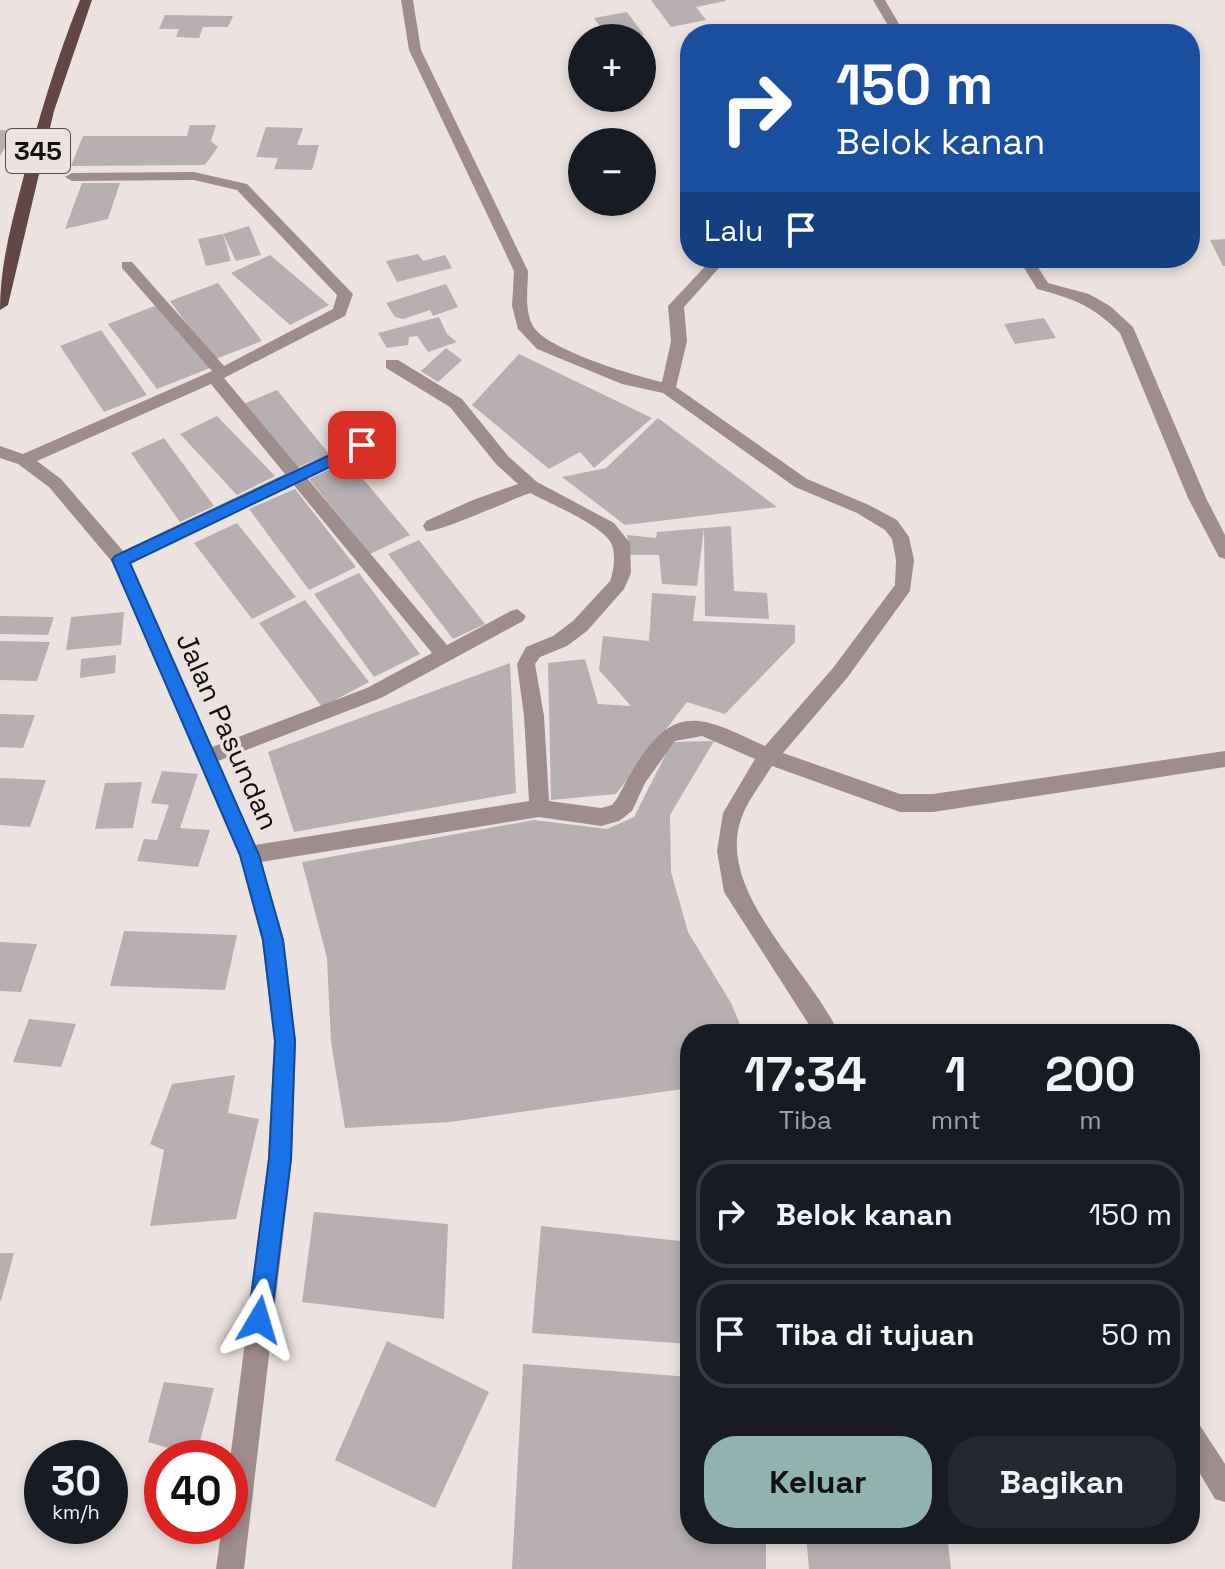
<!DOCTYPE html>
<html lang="id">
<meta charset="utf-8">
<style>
:root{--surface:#171b24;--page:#242831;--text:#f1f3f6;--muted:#9ea1a6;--line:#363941;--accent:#90b3b0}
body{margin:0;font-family:"Space Grotesk",sans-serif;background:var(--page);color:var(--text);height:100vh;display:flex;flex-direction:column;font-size:30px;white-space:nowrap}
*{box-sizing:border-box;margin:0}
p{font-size:26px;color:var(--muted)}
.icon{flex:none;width:44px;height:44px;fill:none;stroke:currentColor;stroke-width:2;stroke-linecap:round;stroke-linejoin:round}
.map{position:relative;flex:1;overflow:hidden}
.panel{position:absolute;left:680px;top:1024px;width:520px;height:520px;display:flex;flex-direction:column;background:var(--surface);border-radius:32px;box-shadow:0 4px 12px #0003}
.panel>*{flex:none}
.hud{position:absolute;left:680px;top:24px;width:520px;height:244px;border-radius:32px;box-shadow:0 4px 12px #0003;background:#1a4fa0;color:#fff;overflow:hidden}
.controls{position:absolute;left:568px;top:24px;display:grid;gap:16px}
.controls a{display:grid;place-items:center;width:88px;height:88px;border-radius:50%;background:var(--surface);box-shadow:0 4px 12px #0003;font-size:40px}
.speed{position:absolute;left:24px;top:1440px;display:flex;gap:16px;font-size:40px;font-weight:700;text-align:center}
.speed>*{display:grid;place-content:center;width:104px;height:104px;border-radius:50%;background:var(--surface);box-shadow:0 4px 12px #0003;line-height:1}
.speed small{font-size:20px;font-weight:400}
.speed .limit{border:12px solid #d22;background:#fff;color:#111}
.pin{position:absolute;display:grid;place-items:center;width:68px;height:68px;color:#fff;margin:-34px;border-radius:16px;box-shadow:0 4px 12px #0006}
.me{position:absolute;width:88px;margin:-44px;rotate:7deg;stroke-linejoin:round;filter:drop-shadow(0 0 6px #0008)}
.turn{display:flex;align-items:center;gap:28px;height:168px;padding:0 24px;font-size:36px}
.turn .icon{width:104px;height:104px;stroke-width:2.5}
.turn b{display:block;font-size:56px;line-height:68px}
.then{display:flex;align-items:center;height:76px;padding:0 24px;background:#0003;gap:16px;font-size:30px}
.eta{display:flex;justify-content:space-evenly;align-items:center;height:136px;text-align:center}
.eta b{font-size:48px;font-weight:600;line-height:56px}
.button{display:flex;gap:16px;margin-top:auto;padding:16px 24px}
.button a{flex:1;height:92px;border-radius:32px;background:var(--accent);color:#111;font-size:32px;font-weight:600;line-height:92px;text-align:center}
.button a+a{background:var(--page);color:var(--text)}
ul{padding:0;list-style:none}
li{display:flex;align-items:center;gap:24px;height:108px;margin:0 16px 12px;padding:0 8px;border:4px solid var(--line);border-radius:32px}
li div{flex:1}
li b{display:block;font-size:30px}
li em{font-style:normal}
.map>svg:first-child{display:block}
.building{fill:#b7afb2}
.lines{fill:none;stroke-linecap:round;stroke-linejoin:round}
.minor{fill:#9f8d8d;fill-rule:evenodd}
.major{fill:#644646;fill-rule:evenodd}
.route{fill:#1a73e8;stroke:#114b97;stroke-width:2}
.labels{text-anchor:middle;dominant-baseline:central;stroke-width:7;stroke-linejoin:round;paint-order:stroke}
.shield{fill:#ece3e0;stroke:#534f4d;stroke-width:2}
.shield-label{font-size:26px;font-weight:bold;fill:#120f0e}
.street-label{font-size:28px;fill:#120f0e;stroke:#ece3e0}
</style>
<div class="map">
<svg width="1225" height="1569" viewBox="0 0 1225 1569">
<rect width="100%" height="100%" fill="#ece3e0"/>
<g class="building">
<path d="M651,0H725L726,1L696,7L706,20L671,27Z"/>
<path d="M627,12L644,35L608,38L594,18Z"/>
<path d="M165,15L233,16L228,27H203L199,38L176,37L179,29H159Z"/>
<path d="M190,125H216L211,141L218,147L205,165L71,166L83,136H187Z"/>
<path d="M266,127L303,128L297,145H319L312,170L274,169L278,158L256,157Z"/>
<path d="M0,130L14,131L0,156Z"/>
<path d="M82,183H120L108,219L65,229Z"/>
<path d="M249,226L261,255L236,261L223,234Z"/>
<path d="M223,234L231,261L206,266L198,239Z"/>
<path d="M1225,239V266H1223L1210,240Z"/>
<path d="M418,254L423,261L445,255L452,268L397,282L386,261Z"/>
<path d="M270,255L329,305L290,325L231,273Z"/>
<path d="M218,283L262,341L213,360L170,301Z"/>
<path d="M446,284L458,307L433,316L430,310L403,319L395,317L386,303Z"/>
<path d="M160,304L210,368L157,389L108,324Z"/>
<path d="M439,317L447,334L457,342L428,352L417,336L409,337L408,345L387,348L378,333Z"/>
<path d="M1044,318L1056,338L1015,344L1004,324Z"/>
<path d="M101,330L147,395L104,412L60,346Z"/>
<path d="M446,348L462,360L438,382L421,371Z"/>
<path d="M519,354L652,418L594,468L580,452L549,469L472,405Z"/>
<path d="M277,390L329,454L294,469L243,404Z"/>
<path d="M217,416L275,476L237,495L180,434Z"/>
<path d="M658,418L777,507L625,525L562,477L606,468Z"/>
<path d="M164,438L214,506L180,522L131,453Z"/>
<path d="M348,461L410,535L370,554L309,479Z"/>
<path d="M295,489L356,567L309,590L249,509Z"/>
<path d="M237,523L296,597L252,619L194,543Z"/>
<path d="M731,526L734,591L767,593L769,619L705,616L704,528L697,586L662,584L659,555H630L627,535L656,538L657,532L704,528Z"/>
<path d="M419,540L485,624L453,639L388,554Z"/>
<path d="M359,573L420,654L374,677L314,594Z"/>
<path d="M652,593L696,596L693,621L795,625V642L725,714L687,702L616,794L551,800L548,663L585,659L598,704L631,706L599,670L603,636L649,641Z"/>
<path d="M305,600L369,682L322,707L259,623Z"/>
<path d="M124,612L121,645L66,650L71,617Z"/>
<path d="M0,616L54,617L48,635L0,634Z"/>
<path d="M0,641L50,642L37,681L0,680Z"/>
<path d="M116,655L115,673L80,678L81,659Z"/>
<path d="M510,663L516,793L294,832L268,752Z"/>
<path d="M0,714L35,715L23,748L0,747Z"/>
<path d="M714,741L670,815L671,872L688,932L731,1003L744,1034H690V1088L450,1122L345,1128L331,1042L327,958L302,862L534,820L607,829L634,817L672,742Z"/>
<path d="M162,771L198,774L180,828L210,830L198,867L137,861L144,839L157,840L169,805L151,803Z"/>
<path d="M0,778L46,780L30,827L0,825Z"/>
<path d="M142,782L133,828L95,829L105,783Z"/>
<path d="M124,931L237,935L225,990L110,986Z"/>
<path d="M0,942L37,944L21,992L0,991Z"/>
<path d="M29,1019L76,1024L61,1067L13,1062Z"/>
<path d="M235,1075L228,1113L259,1119L236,1219L150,1226L164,1150L150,1144L172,1084Z"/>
<path d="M314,1212L448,1224L444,1319L302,1302Z"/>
<path d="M541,1226L690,1242V1344L532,1333Z"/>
<path d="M0,1253H14L1,1301H0Z"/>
<path d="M387,1341L489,1392L435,1508L335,1460Z"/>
<path d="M523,1364L690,1377V1534H766V1569H512Z"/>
<path d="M164,1382L214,1388L196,1456L148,1442Z"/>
<path d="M806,1534H947L951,1569H809Z"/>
</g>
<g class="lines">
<g class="minor">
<path d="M401,0H413L421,50L528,271C528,288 524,310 533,326C545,349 635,376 662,382L671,341L668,306L713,258H728L684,307L687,341L676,387L807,479L869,505L897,520L909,537L914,560L910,591L847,678L783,753L900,794H933L1225,751V767L933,812H900L772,766C763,781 750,797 743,814C711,889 811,970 839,1034H815L724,892L717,851L723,813L755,759L702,736L675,741L645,783L632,811L619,821L601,826L539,817L261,862L284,940L296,1041L292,1159L244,1569H216L222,1526H230V1460L268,1159L274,1041L262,940L239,855L113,563L49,487L18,464L0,458V446L23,454L212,371L122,268V262H132L224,366L333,309L337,295L237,190L194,180L72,181L65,177L72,173L194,172L247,184L353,294L345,316L224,378L299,468L378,430H390L392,434L390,438L307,478L447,645L511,611L517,609L526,616L523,621L381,698L218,761L255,845L529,801L524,716L517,664L526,647L553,636L573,621L610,581C614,571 616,552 611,543C602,525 549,503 530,493C512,499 436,534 426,531L423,526L426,521L473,500L518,484L496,464L450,407L386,368V360H398L462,399L508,456L537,482L614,523L630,543L631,573L624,589L587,631L567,646L540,657L535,664L544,716L549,801L601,808L612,805C621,795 624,783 631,773C673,701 699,715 765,746L833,668L895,585L896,560L892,539L885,530L857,513L795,487L663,393L622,384L537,349L518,329L512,306L514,271L409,50ZM211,384L285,474L123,551L61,479L37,461ZM293,484L432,653L367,688L212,747L130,563Z"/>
<path d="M873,0H885L905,34H893Z"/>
<path d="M1018,258H1032L1048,283L1089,294L1110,306L1133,327L1206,498L1225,535V559L1219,557L1188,498L1120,333C1092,305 1074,299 1037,289Z"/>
<path d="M1190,1420L1199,1424L1225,1464V1502L1215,1499L1190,1457Z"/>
</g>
<path class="major" d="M80,0H92L54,111L8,305L0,310C0,266 11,225 22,183C38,120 56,60 80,0Z"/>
</g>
<path class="route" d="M362,440L367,441V449L130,563L259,855L283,940L295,1041L291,1159L271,1320L268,1328L259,1331L251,1328L248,1320L269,1159L275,1041L263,940L240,855L112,560L115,556Z"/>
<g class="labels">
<rect class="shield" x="6" y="129" width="64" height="44" rx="6"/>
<g class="shield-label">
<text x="38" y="151">345</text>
</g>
<g class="street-label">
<text transform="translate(228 731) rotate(66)">Jalan Pasundan</text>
</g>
</g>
</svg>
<div class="controls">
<a>+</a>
<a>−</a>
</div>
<div class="speed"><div>30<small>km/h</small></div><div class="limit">40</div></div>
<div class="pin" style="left:362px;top:445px;background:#d93025"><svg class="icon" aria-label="arrive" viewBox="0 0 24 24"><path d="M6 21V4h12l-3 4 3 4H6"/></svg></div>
<svg class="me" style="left:259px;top:1320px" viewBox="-20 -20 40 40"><path d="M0-17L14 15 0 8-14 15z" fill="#1a73e8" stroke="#fff" stroke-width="4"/></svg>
<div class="hud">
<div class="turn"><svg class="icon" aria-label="right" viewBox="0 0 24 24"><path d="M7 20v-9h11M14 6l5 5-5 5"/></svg><div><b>150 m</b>Belok kanan</div></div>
<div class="then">Lalu<svg class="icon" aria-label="arrive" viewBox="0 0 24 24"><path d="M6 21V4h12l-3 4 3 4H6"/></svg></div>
</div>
<section class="panel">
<div class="eta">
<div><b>17:34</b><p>Tiba</p></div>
<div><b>1</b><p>mnt</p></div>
<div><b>200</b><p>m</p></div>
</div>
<ul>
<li><svg class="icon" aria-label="right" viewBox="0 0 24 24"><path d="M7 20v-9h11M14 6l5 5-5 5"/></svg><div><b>Belok kanan</b></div><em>150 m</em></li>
<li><svg class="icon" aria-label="arrive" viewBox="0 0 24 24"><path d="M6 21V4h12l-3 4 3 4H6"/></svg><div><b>Tiba di tujuan</b></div><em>50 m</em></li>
</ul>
<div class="button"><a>Keluar</a><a>Bagikan</a></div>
</section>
</div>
